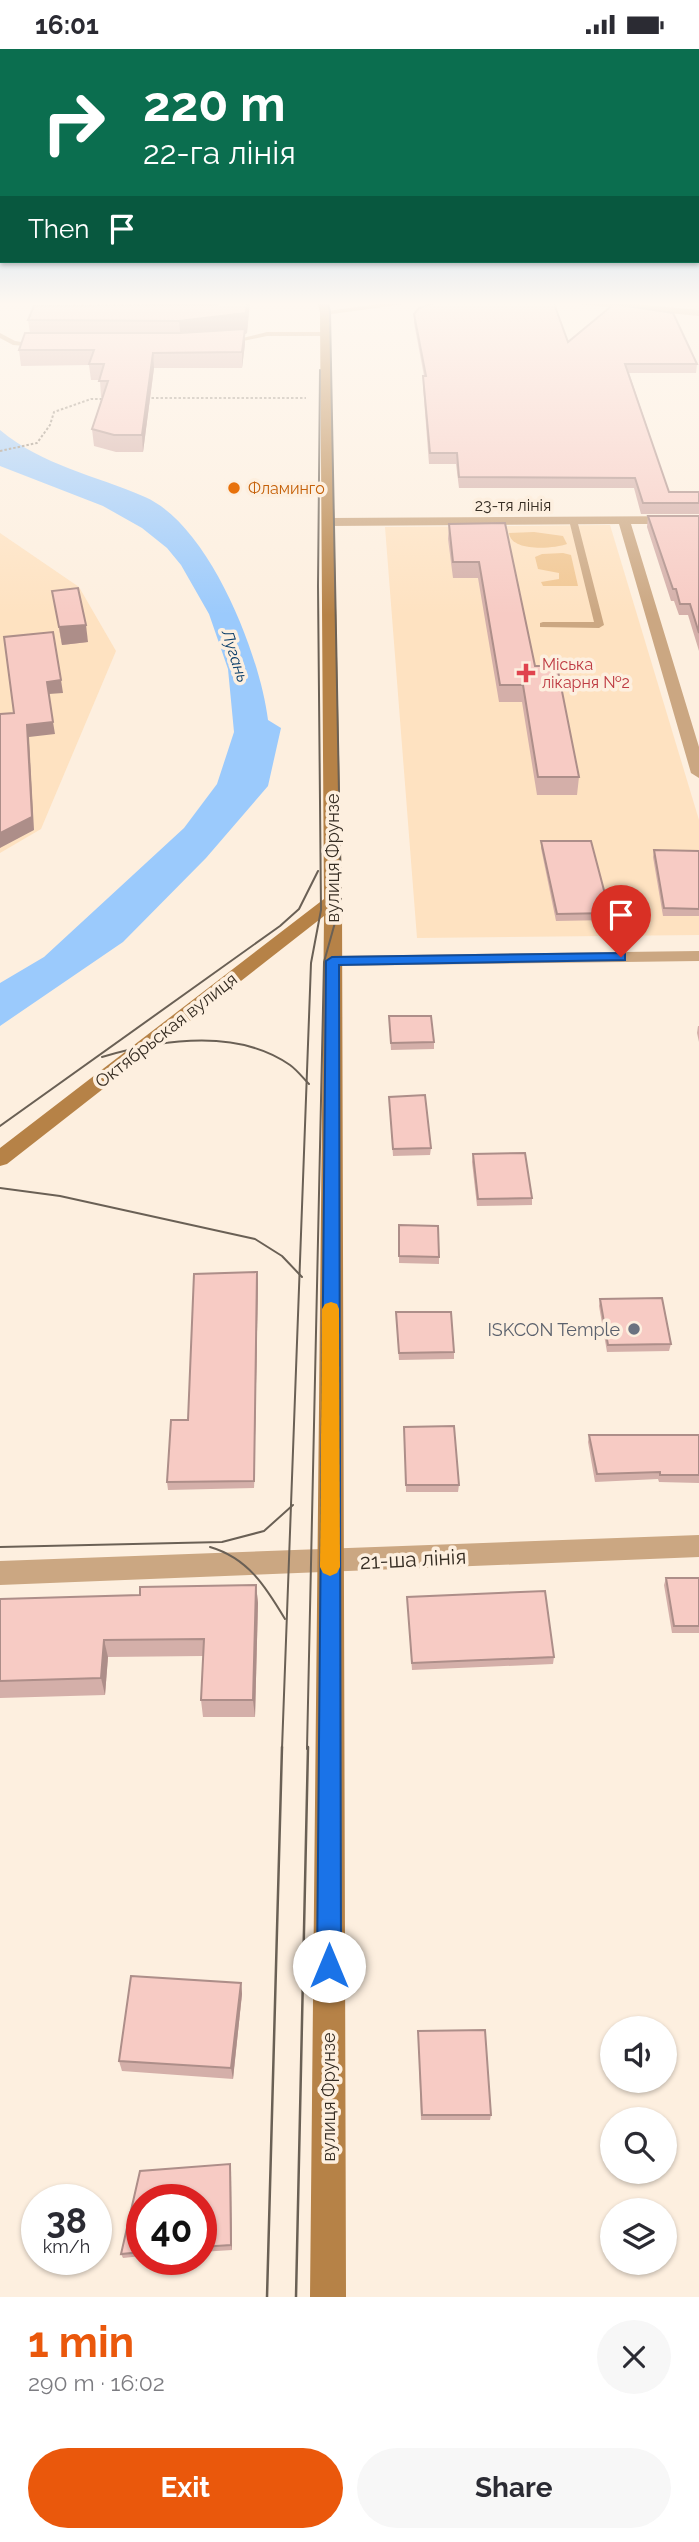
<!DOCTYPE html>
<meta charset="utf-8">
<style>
:root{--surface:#fff;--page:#f7f7f7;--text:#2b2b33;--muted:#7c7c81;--accent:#ea580c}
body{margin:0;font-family:Raleway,sans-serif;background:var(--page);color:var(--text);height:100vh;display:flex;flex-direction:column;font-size:26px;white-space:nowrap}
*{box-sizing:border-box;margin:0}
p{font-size:23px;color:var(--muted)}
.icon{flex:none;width:38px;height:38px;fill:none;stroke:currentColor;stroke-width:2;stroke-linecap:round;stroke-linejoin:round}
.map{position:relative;height:2248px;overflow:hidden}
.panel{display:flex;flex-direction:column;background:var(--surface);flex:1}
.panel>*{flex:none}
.hud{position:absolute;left:0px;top:0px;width:700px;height:214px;box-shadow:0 2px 5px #0004;background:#0b6e4f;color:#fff;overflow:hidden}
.buttons{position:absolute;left:600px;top:1967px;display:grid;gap:14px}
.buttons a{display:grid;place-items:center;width:77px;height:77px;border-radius:50%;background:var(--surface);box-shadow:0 2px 5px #0004;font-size:35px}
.speed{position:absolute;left:21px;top:2135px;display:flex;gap:14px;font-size:35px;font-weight:700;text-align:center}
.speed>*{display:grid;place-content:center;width:91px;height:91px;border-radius:50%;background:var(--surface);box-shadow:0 2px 5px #0004;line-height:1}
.speed small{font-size:18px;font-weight:400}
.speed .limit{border:10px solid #d22;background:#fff;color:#111}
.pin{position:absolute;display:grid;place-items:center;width:60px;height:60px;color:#fff;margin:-72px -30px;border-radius:50% 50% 50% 0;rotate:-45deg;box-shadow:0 0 7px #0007}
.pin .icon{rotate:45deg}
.me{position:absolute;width:77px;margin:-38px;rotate:0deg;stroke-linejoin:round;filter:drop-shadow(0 0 5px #0008)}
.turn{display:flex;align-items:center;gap:24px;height:147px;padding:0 28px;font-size:32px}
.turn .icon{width:91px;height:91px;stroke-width:2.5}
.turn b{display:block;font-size:49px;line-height:60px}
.then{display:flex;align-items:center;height:66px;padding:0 28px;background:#0003;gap:14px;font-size:26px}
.round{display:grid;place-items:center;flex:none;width:74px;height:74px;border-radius:37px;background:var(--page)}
.headline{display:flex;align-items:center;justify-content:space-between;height:119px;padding:0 28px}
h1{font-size:42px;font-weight:700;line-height:52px;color:var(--accent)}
.primary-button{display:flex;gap:14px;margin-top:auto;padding:14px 28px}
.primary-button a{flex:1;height:80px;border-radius:42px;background:var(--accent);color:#fff;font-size:28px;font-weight:700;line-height:80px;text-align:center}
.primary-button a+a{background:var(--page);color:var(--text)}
.status{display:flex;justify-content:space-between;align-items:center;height:49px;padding:0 35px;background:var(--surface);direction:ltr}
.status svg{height:19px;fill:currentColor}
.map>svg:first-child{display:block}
.built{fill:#fee2c1}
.green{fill:#f1c691}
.water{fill:#9bcafc}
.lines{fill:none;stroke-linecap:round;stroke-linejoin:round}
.path{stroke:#94897c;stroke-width:2;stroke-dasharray:2.5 2;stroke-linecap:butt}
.lane{fill:#cba782;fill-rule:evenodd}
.street{fill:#cba782;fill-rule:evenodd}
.secondary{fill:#b68247;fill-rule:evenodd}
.tram-far1{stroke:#6a6055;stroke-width:2}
.tram{stroke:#6a6055;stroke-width:2.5}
.wall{fill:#d4afa9}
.shaded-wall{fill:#ad8e89}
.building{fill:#f7cbc4;stroke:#ad8e89;stroke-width:2}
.route{fill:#1a73e8;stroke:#114b97;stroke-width:2}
.slow{fill:#f59e0b}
.food-dot{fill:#e8710a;stroke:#fdefdf;stroke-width:2.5}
.health-dot{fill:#e0444e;stroke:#fdefdf;stroke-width:2.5}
.worship-dot{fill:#6b7280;stroke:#fdefdf;stroke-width:2.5}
.labels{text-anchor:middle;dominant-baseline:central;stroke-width:7;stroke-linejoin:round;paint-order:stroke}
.far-food-label{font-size:16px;fill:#c56008;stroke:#fdefdf;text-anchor:start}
.far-street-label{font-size:16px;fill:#362d23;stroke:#fdefdf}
.far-water-label{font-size:16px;font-style:italic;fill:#073b68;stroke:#fdefdf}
.far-health-label{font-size:16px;fill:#be3a42;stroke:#fdefdf;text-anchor:start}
.street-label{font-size:18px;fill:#362d23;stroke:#fdefdf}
.worship-label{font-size:18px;fill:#5b616d;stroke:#fdefdf;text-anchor:end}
.near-street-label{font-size:21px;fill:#362d23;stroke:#fdefdf}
</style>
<div class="status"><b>16:01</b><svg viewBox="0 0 49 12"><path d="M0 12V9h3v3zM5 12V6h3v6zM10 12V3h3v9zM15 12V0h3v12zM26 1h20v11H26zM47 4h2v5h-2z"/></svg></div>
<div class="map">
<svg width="699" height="2248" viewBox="0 0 699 2248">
<rect width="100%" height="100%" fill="#fdefdf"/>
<g class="built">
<path d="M610,476L699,771V886L417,889L385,478Z"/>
<path d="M0,484L79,538L116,602L41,780L0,804Z"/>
</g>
<g class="green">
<path d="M534,483L563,487L567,495C553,500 511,503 509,484Z"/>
<path d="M563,504L571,506L578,537H543L541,533L559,530V524L538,520L535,508L542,505Z"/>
</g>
<path class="water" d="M0,381C43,417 95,426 145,448C209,476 260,605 268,671L281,679L268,737L206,809L123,893L0,977V934L44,908L184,779L217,735L234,683L228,620L209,565L181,516L167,499L142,479L103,457L0,417Z"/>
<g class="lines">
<g class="path">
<path d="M147,349H306"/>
<path d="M0,402L37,394L50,376L54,363L91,350H107"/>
</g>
<g class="lane">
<path d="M267,283H325L328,285L325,287H267L229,295L226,293Z"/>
<path d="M0,284L15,292L41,296L38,298L13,296L0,289Z"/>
<path d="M573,469L577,471L604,576L599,579L540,578V574L543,573H594L569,471Z"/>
</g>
<g class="street">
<path d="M400,252H427L325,266L320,263Z"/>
<path d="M572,252H603L699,261V267L577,255Z"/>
<path d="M699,467V475H631L699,698V729L691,724L619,475L328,477L322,473L328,469Z"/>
<path d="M699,902V912L333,917L324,912L333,907Z"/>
<path d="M699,1486V1508L0,1536V1512Z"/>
</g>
<path class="secondary" d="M317,252H326L330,263L342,852L346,2248H310L324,867L7,1115L0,1117V1099L324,850L320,263Z"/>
<g class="tram-far1">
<path d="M102,1008C160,991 237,979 290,1016C297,1021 303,1029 309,1035"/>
<path d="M0,1077L280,877L299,860L318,822"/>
<path d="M0,1139L60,1147L255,1190L282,1207L302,1228"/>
<path d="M0,1498L222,1493L264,1482L293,1456"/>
<path d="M210,1498C248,1509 266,1538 285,1570"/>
<path d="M282,1700L311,914L321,861L318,537L320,321"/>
<path d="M307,1700L324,913L341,852L330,262L327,252"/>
</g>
<g class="tram">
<path d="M267,2248L282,1698"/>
<path d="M296,2248L308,1698"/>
</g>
</g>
<g class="wall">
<path d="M217,252H250L247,284L245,285V295L242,319H154L143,403H116L94,397L92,380L102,348H101L100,331H91L89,316L21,317L19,301L30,284L28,271L217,256Z"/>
<path d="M414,265L568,293L697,315L696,324H629L669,443H699V465H641L634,439H459L456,415H429L423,337L424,327L414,274Z"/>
<path d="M648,467H699V602L688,566H679L674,552H671L647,478Z"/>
<path d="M505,474L535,617L579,728L577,746H537L522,653H499L478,529H453L448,490L449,475Z"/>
<path d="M52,542L88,593L62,596Z"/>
<path d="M541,792L610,864L609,871L556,872L541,799Z"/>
<path d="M654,801L699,802V867H663L653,808Z"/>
<path d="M389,967L434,993V1000L391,1001Z"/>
<path d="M698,977H699V993L697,984Z"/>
<path d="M389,1048L431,1099L430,1106L393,1107Z"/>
<path d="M473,1105L532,1149V1156L477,1157L472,1113Z"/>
<path d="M399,1176L439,1208V1215L399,1214Z"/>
<path d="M258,1231L254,1439L168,1441L167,1433Z"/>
<path d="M600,1250L671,1295L669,1302L607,1303L599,1257Z"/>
<path d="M396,1263L454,1303V1310L399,1311Z"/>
<path d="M404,1378L459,1436L458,1443H406Z"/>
<path d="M589,1386H699V1434L659,1433L658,1430L595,1433L588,1393Z"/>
<path d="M666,1529H699V1584H672L664,1536Z"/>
<path d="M256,1536L258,1554L255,1668H203L201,1651L203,1607L108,1608L105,1646L0,1649V1550L140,1546Z"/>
<path d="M407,1548L554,1608L553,1615L412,1621Z"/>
<path d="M241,1934L242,1945L233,2030L122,2022L119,2012Z"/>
<path d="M418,1982L491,2066L490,2071H421Z"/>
<path d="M230,2115L232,2201L201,2203V2151H142V2207L123,2209L121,2205L140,2122Z"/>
</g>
<g class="shaded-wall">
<path d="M247,252H250L247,284L245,285V295L242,319V303L181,292L179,272Z"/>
<path d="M153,304L154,319L143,403L142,386Z"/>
<path d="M86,576L88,593L62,596L59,578Z"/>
<path d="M61,631L63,644L49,645L47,633Z"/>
<path d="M53,673L55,685L29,688L34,781L0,799V784L27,676Z"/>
<path d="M257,1223L258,1231L254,1439V1432Z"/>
<path d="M256,1536L258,1554L255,1668L253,1651Z"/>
<path d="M104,1591L108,1608L105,1646L101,1629Z"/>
<path d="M241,1934L242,1945L233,2030L231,2019Z"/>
<path d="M230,2115L231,2120L232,2201L231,2196Z"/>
</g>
<g class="building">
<path d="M217,252H247L246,264L179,272L28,271L34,257L217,256Z"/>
<path d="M439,252H553L568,293L614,255L673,264L697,315H625L669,443H699V454H643L635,429L459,428L457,404H430L423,327H426L414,265L419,259Z"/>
<path d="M245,280L242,303L153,304L142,386H114L92,380L108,332H99L104,315H89L94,301H19L25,284H180Z"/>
<path d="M648,467H699V584L690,555H680L676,540H673Z"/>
<path d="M505,474L535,617H557L579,728H538L523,636H500L479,513H453L449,475Z"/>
<path d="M78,539L86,576L59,578L52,542Z"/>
<path d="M53,583L61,631L47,633L53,673L27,676L32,768L0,784V665L14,664L4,588Z"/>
<path d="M541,792H591L610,864L557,865Z"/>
<path d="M654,801L699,802V860L664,859Z"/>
<path d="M389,967H431L434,993L391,994Z"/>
<path d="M425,1046L431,1099L393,1100L389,1048Z"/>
<path d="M525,1104L532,1149L478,1150L473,1105Z"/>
<path d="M399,1176L438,1177L439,1208L399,1207Z"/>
<path d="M257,1223L254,1432L167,1433L171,1371H188L194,1225Z"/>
<path d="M662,1249L671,1295L608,1296L600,1250Z"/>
<path d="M396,1263H451L454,1303L399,1304Z"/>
<path d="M454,1377L459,1436H406L404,1378Z"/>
<path d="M589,1386H699V1426H660V1423L597,1425Z"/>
<path d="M666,1529H699V1577H674Z"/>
<path d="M256,1536L253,1651H201L204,1590L104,1591L101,1629L0,1632V1550L140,1546V1538Z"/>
<path d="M545,1542L554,1608L412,1614L407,1548Z"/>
<path d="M131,1927L241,1934L231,2019L119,2012Z"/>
<path d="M485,1981L491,2066H422L418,1982Z"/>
<path d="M230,2115L231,2196L201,2198V2151H142V2203L121,2205L140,2122Z"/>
</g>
<linearGradient id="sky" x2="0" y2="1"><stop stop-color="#89bdf0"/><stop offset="0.45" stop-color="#fef8f1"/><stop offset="1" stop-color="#fef8f1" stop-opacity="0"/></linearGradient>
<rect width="699" height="566" fill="url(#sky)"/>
<path class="route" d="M621,904L625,905V911L339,916L341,1917L337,1925L329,1929L320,1925L317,1917L326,912L332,908Z"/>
<path class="slow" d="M331,1253L337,1255L339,1260L340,1518L337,1524L330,1527L323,1524L320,1518L322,1260L325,1255Z"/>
<circle class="food-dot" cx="234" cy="439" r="7"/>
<path class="health-dot" d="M522.5 613.5h7v7h7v7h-7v7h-7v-7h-7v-7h7z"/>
<circle class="worship-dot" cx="634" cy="1280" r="7"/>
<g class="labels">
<g class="far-food-label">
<text x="248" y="439">Фламинго</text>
</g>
<g class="far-street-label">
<text x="513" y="456">23-тя лінія</text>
</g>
<g class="far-water-label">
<text transform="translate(235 607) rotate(72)">Лугань</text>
</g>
<g class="far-health-label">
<text x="542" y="615">Міська<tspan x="542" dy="18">лікарня №2</tspan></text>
</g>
<g class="street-label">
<text transform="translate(332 809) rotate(-90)">вулиця Фрунзе</text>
<text transform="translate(166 981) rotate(-38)">Октябрьская вулиця</text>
<text transform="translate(328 2048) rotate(-90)">вулиця Фрунзе</text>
</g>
<g class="worship-label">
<text x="620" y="1280">ISKCON Temple</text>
</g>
<g class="near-street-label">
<text transform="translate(413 1510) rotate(-3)">21-ша лінія</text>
</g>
</g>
</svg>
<div class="buttons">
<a><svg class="icon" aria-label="sound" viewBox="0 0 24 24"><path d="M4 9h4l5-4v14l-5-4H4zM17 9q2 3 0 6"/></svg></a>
<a><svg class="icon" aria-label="search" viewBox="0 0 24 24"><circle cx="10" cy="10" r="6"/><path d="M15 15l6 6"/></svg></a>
<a><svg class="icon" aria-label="layers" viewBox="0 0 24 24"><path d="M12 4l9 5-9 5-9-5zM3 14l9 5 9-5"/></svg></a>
</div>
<div class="speed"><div>38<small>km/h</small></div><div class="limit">40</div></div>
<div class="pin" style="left:621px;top:908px;background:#d93025"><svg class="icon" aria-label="arrive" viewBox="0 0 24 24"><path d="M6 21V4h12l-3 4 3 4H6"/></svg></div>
<svg class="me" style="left:329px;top:1917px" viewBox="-20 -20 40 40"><circle r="19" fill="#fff"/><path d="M0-13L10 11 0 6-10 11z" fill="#1a73e8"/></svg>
<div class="hud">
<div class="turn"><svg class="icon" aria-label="right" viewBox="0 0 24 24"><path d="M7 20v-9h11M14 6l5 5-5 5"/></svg><div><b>220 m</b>22-га лінія</div></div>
<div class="then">Then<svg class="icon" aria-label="arrive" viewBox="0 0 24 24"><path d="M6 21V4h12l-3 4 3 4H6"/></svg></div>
</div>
</div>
<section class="panel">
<div class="headline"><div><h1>1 min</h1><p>290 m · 16:02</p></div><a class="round"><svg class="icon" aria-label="close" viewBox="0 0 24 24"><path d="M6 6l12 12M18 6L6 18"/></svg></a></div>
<div class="primary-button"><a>Exit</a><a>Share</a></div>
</section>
